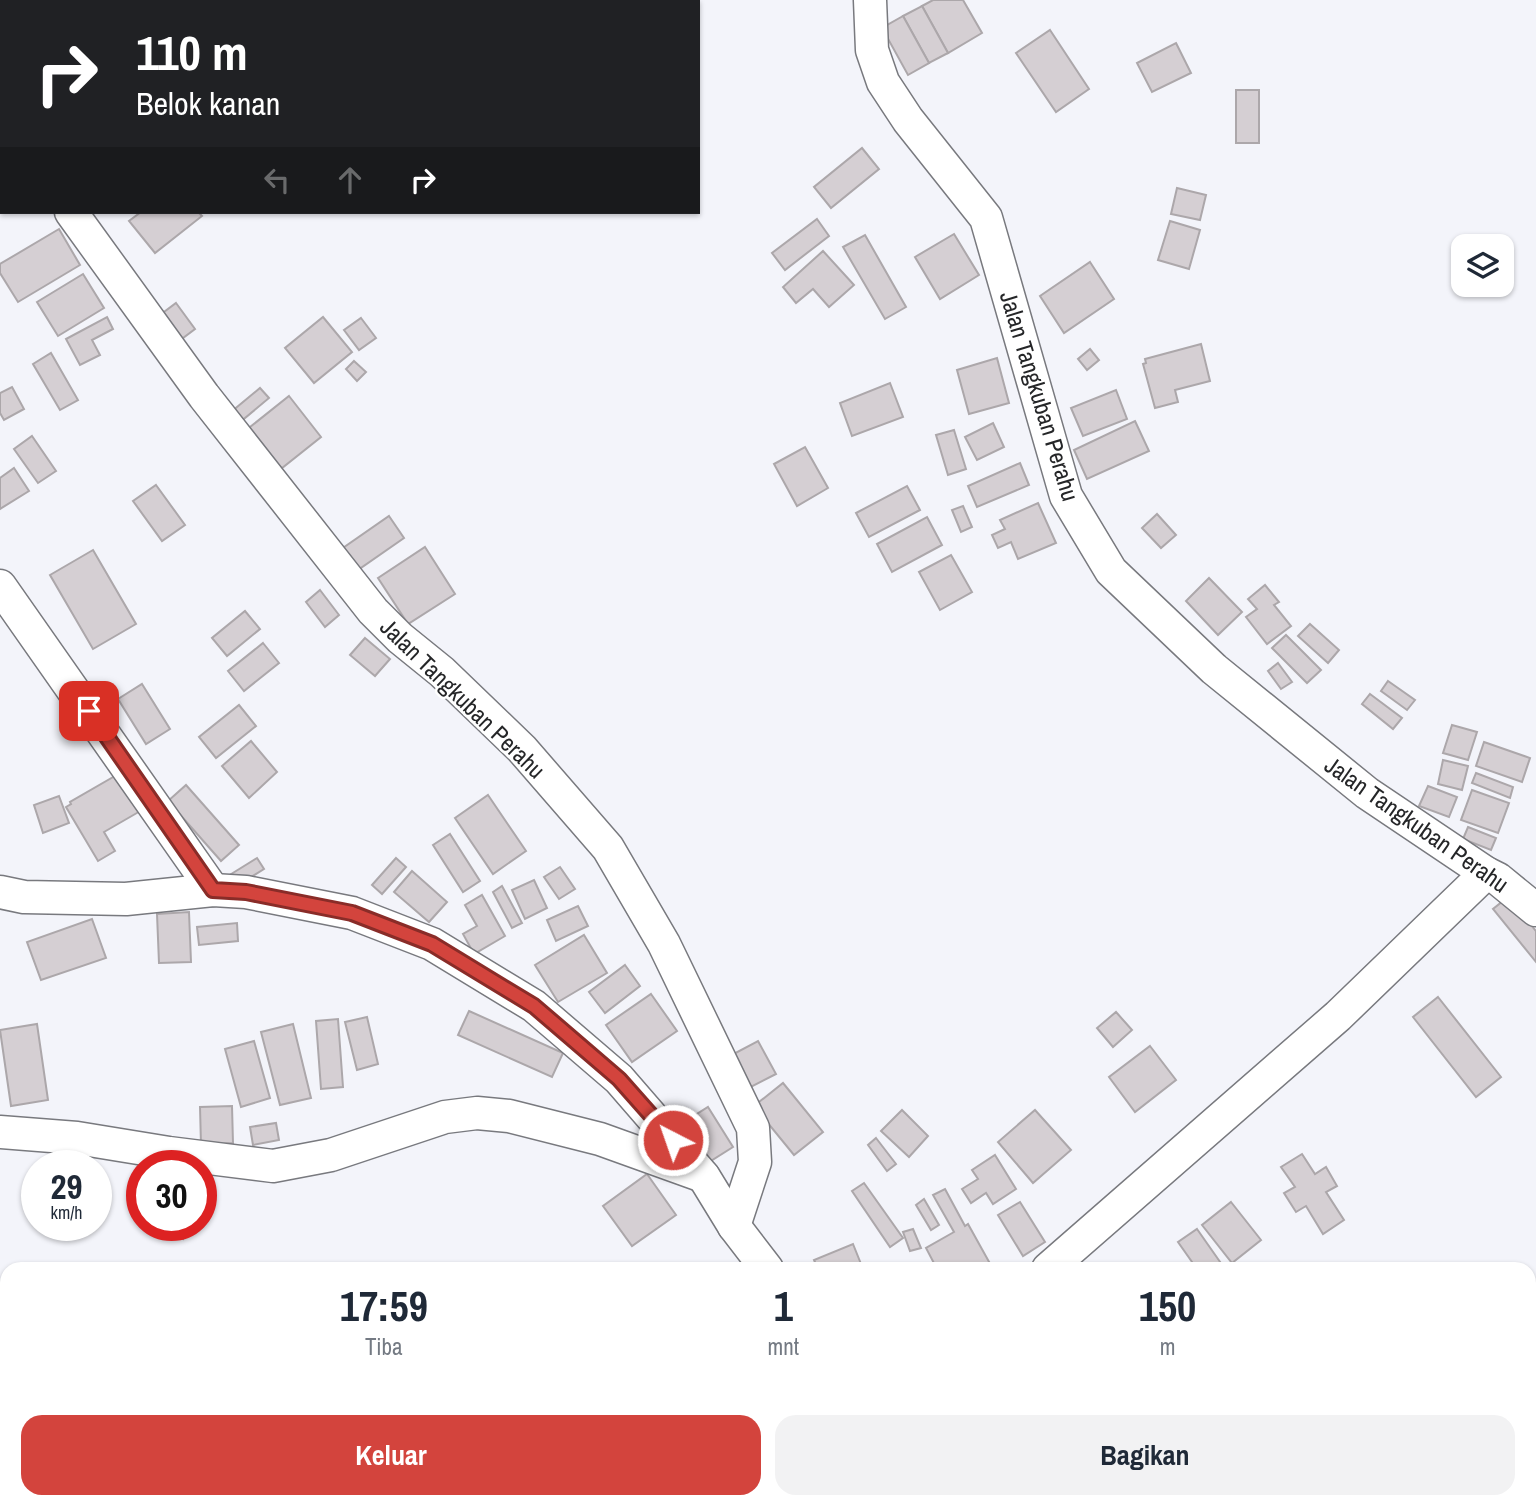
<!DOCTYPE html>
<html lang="id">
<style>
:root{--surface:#fff;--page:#f2f2f3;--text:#1f2937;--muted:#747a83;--accent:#d3443d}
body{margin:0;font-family:"Archivo Narrow",sans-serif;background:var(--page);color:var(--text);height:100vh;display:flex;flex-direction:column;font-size:26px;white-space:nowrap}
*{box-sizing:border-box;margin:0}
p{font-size:23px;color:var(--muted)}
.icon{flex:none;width:38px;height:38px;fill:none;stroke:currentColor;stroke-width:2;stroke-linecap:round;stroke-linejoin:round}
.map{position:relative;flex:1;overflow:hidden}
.details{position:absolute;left:0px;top:1262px;width:1536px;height:247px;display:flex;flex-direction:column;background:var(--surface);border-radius:21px 21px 0 0;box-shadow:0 2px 5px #0004}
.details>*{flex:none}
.top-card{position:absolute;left:0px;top:0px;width:700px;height:214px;box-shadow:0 2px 5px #0004;background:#202124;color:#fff;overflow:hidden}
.buttons{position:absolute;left:1451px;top:234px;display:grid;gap:14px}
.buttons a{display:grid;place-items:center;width:63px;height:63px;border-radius:14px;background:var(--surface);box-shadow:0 2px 5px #0004;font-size:35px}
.speed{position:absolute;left:21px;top:1150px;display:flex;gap:14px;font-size:35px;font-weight:700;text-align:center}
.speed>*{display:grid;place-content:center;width:91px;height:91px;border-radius:50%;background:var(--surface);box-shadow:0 2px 5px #0004;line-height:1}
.speed small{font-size:18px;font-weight:400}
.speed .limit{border:10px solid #d22;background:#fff;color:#111}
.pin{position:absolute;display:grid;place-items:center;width:60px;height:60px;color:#fff;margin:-30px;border-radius:14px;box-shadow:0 4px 10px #0006}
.me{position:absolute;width:77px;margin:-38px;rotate:319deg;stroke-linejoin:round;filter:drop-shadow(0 0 5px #0008)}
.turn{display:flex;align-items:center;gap:24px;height:147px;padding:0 21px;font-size:32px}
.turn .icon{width:91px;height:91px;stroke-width:2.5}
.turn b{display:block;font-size:49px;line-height:60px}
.lanes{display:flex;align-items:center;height:66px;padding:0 21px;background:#0003;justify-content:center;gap:35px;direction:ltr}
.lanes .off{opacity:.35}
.eta{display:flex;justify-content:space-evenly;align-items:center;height:119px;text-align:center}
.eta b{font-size:42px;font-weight:700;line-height:49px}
.cta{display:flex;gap:14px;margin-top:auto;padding:14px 21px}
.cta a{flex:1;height:80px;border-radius:21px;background:var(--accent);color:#fff;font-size:28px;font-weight:700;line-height:80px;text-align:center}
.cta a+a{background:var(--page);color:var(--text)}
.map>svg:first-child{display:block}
.building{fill:#d5cfd3;stroke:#aca7aa;stroke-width:2}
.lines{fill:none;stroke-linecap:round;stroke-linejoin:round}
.minor-casing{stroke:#78797e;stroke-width:35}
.minor{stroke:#fff;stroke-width:32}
.route-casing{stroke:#892c28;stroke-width:18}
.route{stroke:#d3443d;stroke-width:12}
.labels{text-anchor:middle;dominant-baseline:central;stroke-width:5;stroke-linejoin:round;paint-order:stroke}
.street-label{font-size:24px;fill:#252628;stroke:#fff}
</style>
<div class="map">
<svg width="1536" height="1508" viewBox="0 0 1536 1508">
<rect width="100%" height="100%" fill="#f3f4fa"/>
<g class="building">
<path d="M933,0H963L982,33L948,53L922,6Z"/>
<path d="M922,6L948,53L929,63L903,16Z"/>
<path d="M903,16L929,63L908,75L882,28Z"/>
<path d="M1050,30L1089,89L1056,112L1016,53Z"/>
<path d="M1176,43L1191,73L1152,92L1137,63Z"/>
<rect x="1236" y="90" width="23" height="53"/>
<path d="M862,148L879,169L831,208L814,187Z"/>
<path d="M1177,188L1206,195L1200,220L1171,214Z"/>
<path d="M141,212H198L202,216L155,253L129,221Z"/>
<path d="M817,219L829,236L785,270L772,253Z"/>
<path d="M1170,221L1200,230L1189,269L1158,260Z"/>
<path d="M59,229L80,265L18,302L0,273V264Z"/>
<path d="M954,234L979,275L940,299L915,257Z"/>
<path d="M865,235L906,307L885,319L843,247Z"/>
<path d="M823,251L854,285L829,307L813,289L796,303L783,287Z"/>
<path d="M1090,262L1114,299L1064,333L1040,296Z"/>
<path d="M83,274L104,308L58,336L37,302Z"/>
<path d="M176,303L195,329L175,344L156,318Z"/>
<path d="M107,317L113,329L92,340L100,355L80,365L66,339Z"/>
<path d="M323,317L352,352L314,383L285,348Z"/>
<path d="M361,318L376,338L359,350L344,330Z"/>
<path d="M1201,344L1210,381L1175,390L1178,402L1155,408L1143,364L1146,363L1145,359Z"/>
<path d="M1090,349L1099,360L1087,370L1078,359Z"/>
<path d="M51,353L78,400L60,410L33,364Z"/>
<path d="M997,358L1009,403L969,414L957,370Z"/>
<path d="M354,361L366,372L357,381L346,369Z"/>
<path d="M890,383L903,417L852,436L840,403Z"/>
<path d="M12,387L24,409L4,420L0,413V393Z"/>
<path d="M260,388L269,398L233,428L225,417Z"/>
<path d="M1116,390L1127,419L1083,436L1071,408Z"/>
<path d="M289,396L321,437L272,476L240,435Z"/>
<path d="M1135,421L1149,451L1087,479L1074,450Z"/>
<path d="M993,423L1004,447L977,460L965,437Z"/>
<path d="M954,430L966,469L948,475L936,435Z"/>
<path d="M32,436L56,471L38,483L14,449Z"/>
<path d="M805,447L828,488L797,506L774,464Z"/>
<path d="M1020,463L1029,485L977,507L968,486Z"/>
<path d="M14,468L29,491L0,509V478Z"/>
<path d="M156,485L185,525L162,541L133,501Z"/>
<path d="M907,486L920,510L869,537L856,513Z"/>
<path d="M1038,503L1056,543L1018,559L1011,542L998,548L992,535L1005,529L1000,520Z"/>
<path d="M963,506L972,527L961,532L952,510Z"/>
<path d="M1157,514L1176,535L1161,548L1142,528Z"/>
<path d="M389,516L404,538L355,572L340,550Z"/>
<path d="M927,517L942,545L892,572L877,544Z"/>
<path d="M425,547L455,594L408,624L378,578Z"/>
<path d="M93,550L136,624L93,649L50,575Z"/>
<path d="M951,555L972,592L940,610L919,572Z"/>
<path d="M1209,578L1242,612L1218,635L1186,601Z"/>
<path d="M1265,585L1279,602L1274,605L1291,626L1267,644L1246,617L1257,609L1248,599Z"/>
<path d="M320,590L339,615L325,627L306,602Z"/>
<path d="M245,611L260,629L227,656L212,638Z"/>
<path d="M1310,624L1339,650L1328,663L1298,636Z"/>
<path d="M1286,635L1321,670L1307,683L1272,648Z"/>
<path d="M365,638L390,659L375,676L350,655Z"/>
<path d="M263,643L279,663L244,691L228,671Z"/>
<path d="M1278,663L1292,682L1281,689L1268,671Z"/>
<path d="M1388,681L1415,700L1407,710L1381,691Z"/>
<path d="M142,684L170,729L146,744L118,699Z"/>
<path d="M1370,694L1402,718L1393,729L1362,704Z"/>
<path d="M239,705L256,726L216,758L199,737Z"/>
<path d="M1452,725L1477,732L1468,760L1443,753Z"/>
<path d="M251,741L277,772L249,798L222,766Z"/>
<path d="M1484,742L1530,758L1522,782L1476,766Z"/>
<path d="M1443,760L1468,766L1462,790L1438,784Z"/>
<path d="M127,769L149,806L104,832L115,851L98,861L66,807L71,804L70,802Z"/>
<path d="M1476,773L1513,787L1510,798L1472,783Z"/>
<path d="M186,785L239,845L221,861L168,801Z"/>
<path d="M1428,786L1457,797L1449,817L1419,806Z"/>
<path d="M1472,790L1509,803L1498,833L1461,820Z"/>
<path d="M488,795L526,851L493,874L455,818Z"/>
<path d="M59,796L69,823L43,833L34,805Z"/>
<path d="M1468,827L1496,838L1491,850L1463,839Z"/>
<path d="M450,834L480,881L463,892L433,845Z"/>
<path d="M257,858L264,869L235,887L228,876Z"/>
<path d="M396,858L406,867L382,894L372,885Z"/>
<path d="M560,867L575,889L559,899L544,877Z"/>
<path d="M412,871L447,902L429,922L394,892Z"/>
<path d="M534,880L547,908L525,919L512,890Z"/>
<path d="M502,886L522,923L512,928L493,892Z"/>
<path d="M482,895L505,936L474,954L463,934L477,926L465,905Z"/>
<path d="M1508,897L1536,931V962L1493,909Z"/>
<path d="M578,906L588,926L556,941L547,920Z"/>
<path d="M189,912L191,962L159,963L157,914Z"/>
<path d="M92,919L106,958L41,980L27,942Z"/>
<path d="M237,923L238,941L199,945L197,927Z"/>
<path d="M584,935L607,973L558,1002L535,965Z"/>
<path d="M625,965L640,986L605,1013L589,992Z"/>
<path d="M651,994L677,1031L632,1062L606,1025Z"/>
<path d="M1438,997L1501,1077L1476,1097L1413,1017Z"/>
<path d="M469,1011L563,1053L552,1077L458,1035Z"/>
<path d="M1116,1012L1132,1030L1113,1047L1097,1028Z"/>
<path d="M367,1017L378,1064L357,1070L345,1022Z"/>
<path d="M338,1019L343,1087L321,1089L316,1021Z"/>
<path d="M37,1024L48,1100L11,1106L0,1030Z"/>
<path d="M293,1024L311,1098L280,1105L261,1032Z"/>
<path d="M254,1041L270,1098L241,1107L225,1049Z"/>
<path d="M758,1041L776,1074L743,1091L726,1058Z"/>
<path d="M1150,1046L1176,1080L1135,1112L1109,1077Z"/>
<path d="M783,1083L823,1132L794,1155L754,1106Z"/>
<path d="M232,1106L233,1143L201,1145L200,1107Z"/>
<path d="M708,1107L733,1147L698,1169L673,1129Z"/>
<path d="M902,1110L928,1136L909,1157L881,1131Z"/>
<path d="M1035,1110L1071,1150L1033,1183L998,1142Z"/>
<path d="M276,1123L279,1140L253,1145L250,1127Z"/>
<path d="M876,1138L896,1164L887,1171L868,1145Z"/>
<path d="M1302,1154L1315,1174L1326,1167L1337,1186L1326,1192L1344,1220L1323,1234L1306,1206L1296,1212L1284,1193L1295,1187L1281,1167Z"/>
<path d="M995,1155L1016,1189L993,1204L986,1193L971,1203L962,1189L978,1179L972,1170Z"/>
<path d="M647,1174L676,1215L632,1246L603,1206Z"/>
<path d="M864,1183L903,1238L890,1247L852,1191Z"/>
<path d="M945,1189L965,1226L968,1224L993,1269H937L926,1248L954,1232L933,1195Z"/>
<path d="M924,1199L939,1225L931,1230L916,1205Z"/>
<path d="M1020,1202L1045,1242L1023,1256L998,1215Z"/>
<path d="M1231,1202L1261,1240L1232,1263L1202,1225Z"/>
<path d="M156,1225L186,1226L183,1239L154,1234Z"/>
<path d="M913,1229L921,1248L910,1251L903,1232Z"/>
<path d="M1197,1229L1225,1269H1197L1178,1242Z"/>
<path d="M853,1244L863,1269H818L814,1260Z"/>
</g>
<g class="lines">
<g class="minor-casing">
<g id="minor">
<path d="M870,0L872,50L883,82L908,120L986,218L1066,496L1111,571L1214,669L1367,793L1486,873L1498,879L1536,910"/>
<path d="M612,2L615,0"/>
<path d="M71,212L204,396L373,611L400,638L442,672L522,749L608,848L664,944L753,1128L755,1162L734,1226"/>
<path d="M0,586L213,890"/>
<path d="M0,892L24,897L126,899L213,890L246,892L352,913L432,944L534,1006L619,1079L704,1177L734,1226L767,1269"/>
<path d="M0,1132L77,1138L169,1153L273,1166L331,1155L445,1117L477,1113L509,1116L600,1139L703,1176"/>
<path d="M1048,1269L1338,1016L1486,873"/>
<path d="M0,1418L7,1428"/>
<path d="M56,1502L60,1508"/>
<path d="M1005,1502L1011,1508"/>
</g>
</g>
<use href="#minor" class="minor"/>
</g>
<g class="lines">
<g class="route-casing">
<path id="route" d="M89,711L213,890L246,892L352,913L432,944L534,1006L619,1079L673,1140"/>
</g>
<use href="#route" class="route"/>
</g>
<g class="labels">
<g class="street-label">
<text transform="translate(1040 396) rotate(73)">Jalan Tangkuban Perahu</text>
<text transform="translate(463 698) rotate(44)">Jalan Tangkuban Perahu</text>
<text transform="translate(1417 824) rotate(35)">Jalan Tangkuban Perahu</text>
</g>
</g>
</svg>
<div class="buttons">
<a><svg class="icon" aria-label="layers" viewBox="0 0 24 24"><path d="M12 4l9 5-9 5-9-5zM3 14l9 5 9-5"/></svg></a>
</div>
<div class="speed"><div>29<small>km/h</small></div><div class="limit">30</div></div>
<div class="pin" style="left:89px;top:711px;background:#d93025"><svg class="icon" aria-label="arrive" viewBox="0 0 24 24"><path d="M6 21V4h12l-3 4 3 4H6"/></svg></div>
<svg class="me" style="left:673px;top:1140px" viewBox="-20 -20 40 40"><circle r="17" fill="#d3443d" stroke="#fff" stroke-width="3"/><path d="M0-11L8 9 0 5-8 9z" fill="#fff"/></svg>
<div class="top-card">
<div class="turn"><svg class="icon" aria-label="right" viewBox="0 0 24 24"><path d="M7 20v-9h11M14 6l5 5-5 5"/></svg><div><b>110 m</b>Belok kanan</div></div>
<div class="lanes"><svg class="icon off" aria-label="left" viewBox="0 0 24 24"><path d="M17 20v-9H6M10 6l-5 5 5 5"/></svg><svg class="icon off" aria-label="ahead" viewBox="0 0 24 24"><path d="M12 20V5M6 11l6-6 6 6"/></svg><svg class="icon" aria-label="right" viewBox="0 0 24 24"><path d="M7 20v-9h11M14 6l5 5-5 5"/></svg></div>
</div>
<section class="details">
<div class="eta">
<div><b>17:59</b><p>Tiba</p></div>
<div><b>1</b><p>mnt</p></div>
<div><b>150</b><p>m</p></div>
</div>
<div class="cta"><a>Keluar</a><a>Bagikan</a></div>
</section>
</div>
